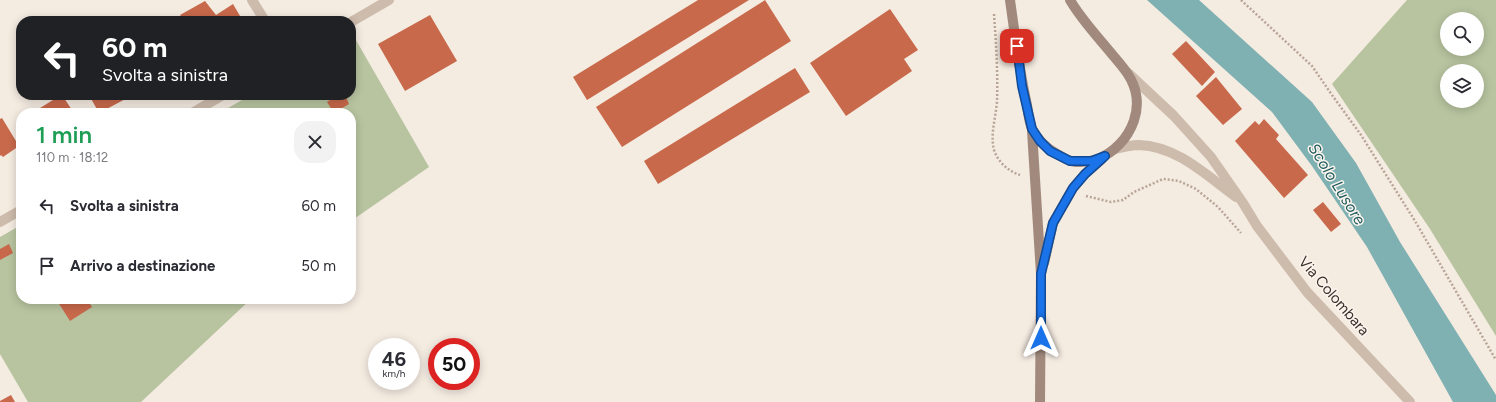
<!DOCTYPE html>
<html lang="it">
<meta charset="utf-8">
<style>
:root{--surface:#fff;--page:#f2f2f3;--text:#2b2b33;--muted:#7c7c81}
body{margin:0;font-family:Figtree,sans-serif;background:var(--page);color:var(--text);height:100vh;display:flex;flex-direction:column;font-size:15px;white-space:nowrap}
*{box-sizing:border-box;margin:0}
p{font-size:13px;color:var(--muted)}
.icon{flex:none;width:22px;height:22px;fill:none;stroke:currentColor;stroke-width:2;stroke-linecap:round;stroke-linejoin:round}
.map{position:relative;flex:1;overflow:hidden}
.details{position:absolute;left:16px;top:108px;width:340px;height:196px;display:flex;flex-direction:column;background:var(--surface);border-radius:16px;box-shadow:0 2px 10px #0003}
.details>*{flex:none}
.hud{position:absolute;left:16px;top:16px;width:340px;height:84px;border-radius:16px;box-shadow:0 2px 10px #0003;background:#202124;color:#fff;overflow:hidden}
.tools{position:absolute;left:1440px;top:12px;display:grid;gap:8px}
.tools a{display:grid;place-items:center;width:44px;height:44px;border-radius:50%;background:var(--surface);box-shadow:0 2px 10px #0003;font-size:20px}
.speed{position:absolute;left:368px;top:338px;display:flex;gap:8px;font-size:20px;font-weight:700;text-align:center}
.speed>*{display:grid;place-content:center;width:52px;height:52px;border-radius:50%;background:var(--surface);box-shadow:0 2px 10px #0003;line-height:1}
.speed small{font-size:10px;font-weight:400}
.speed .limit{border:6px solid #d22;background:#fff;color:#111}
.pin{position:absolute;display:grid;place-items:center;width:34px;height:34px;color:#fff;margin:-17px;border-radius:8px;box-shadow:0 2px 6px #0006}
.me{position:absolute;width:44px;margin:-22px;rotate:0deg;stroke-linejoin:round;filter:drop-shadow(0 0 3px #0008)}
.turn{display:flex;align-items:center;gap:14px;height:84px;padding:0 20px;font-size:18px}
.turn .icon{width:52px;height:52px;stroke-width:2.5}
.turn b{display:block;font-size:28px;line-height:34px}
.round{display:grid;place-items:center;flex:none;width:42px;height:42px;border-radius:16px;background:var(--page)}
.head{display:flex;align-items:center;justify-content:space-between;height:68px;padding:0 20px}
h1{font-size:24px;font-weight:600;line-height:30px;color:#1e9e55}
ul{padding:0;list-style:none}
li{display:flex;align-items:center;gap:12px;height:60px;padding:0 20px}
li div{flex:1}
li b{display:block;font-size:15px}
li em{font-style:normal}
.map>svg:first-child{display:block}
.green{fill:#b8c4a0;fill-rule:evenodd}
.water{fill:#7fb0b2}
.building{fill:#c8694b}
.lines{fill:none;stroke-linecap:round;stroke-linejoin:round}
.path{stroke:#b9a596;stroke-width:2.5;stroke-dasharray:2 2;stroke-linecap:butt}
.minor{stroke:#cdbbac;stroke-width:10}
.secondary{stroke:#a18a7d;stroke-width:10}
.route-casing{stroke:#114b97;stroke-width:10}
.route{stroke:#1a73e8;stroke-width:7}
.labels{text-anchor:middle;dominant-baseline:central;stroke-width:3;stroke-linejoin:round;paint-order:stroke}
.street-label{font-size:15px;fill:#3b302b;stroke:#fbf5ee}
.water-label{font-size:16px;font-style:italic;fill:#1f5a5e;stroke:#fbf5ee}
</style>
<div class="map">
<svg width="1496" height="402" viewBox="0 0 1496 402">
<rect width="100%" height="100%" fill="#f4ebe1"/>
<g class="green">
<path d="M1407,0H1496V336L1430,229L1332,84ZM1447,19H1477V49H1447ZM1447,71H1477V101H1447Z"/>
<path d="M353,35L429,167L351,221V113H219L251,95H351V36Z"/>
<path d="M21,225V299H251L141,402H28L0,354V237Z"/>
</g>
<path class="water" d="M1147,0H1199L1312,102L1356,163L1400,242L1496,395V402H1453L1367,247L1312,166L1272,112Z"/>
<g class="building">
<path d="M698,0H749L587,100L573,77Z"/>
<path d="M765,0L791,41L622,147L596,107Z"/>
<path d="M205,1L216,15L233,4L243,21H184L180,15Z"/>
<path d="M890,9L918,50L904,59L912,71L846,116L810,63Z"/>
<path d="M430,15L457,61L405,91L378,44Z"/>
<path d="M1186,41L1215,72L1202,86L1172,54Z"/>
<path d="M795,68L810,92L658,184L644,161Z"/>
<path d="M1216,77L1242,109L1223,125L1196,96Z"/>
<path d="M61,95H62L74,113H32Z"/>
<path d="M89,95H133L99,113Z"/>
<path d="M338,95H345L349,104L334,113L327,102Z"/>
<path d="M2,118L19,146L3,157L1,155L0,156V119Z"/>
<path d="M1264,119L1279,135L1276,139L1308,175L1284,198L1235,141L1255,121L1259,125Z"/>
<path d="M1323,202L1341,224L1331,232L1313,210Z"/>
<path d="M9,244L13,253L0,260V249Z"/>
<path d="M56,299H87L92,307L70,321Z"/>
<path d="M11,395L15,402H0V401Z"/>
</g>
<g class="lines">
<g class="path">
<path d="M1241,0L1312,66L1332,95L1361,135L1415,221L1496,360"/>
<path d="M994,14C996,43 998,72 997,101C996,117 990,134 994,150C998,162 1008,171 1020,175"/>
<path d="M1086,196L1111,202L1123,200L1134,192L1163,179L1179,181L1196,189L1218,207L1241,233"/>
</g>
<g class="minor">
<path d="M252,0L265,21"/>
<path d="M351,22L389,0"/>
<path d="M1128,73L1174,116L1211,157L1243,203L1257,226L1307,292L1410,402"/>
<path d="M192,113L223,95"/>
<path d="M1115,149C1123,147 1131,145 1139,145C1177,146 1207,176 1236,197"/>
<path d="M0,222L21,210"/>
</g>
<g class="secondary">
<path d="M1010,0C1015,35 1019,70 1027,105C1028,112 1029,122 1032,129C1037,139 1047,149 1057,154C1061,156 1066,160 1071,161C1107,169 1143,130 1136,94C1133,77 1121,65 1111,53C1097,36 1081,19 1070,0"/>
<path d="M1032,131L1041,274L1040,402"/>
<path d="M1044,263L1053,223L1073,188L1085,174L1102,159"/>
</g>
</g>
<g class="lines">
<g class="route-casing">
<path id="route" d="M1017,46L1022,86L1032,129L1040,141L1050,151L1070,161H1092L1105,156L1085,174L1073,188L1053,223L1041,274V338"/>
</g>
<use href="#route" class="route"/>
</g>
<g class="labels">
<g class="street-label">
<text transform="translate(1334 296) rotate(49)">Via Colombara</text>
</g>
<g class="water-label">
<text transform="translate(1337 184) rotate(58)">Scolo Lusore</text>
</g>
</g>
</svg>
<div class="tools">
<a><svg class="icon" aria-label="search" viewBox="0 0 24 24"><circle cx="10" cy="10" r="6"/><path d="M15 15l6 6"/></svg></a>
<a><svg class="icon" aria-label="layers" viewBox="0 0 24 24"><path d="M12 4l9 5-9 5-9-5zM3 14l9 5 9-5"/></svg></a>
</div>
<div class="speed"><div>46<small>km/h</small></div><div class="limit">50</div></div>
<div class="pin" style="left:1017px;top:46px;background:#d93025"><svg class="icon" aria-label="arrive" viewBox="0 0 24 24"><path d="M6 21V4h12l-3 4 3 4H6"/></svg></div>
<svg class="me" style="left:1041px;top:338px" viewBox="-20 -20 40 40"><path d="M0-17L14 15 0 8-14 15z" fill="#1a73e8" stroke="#fff" stroke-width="4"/></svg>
<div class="hud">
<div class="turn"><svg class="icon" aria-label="left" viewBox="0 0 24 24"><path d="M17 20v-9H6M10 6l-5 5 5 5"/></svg><div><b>60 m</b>Svolta a sinistra</div></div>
</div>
<section class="details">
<div class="head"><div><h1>1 min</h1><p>110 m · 18:12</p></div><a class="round"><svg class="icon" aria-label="close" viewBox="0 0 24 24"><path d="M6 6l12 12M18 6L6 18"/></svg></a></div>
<ul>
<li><svg class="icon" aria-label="left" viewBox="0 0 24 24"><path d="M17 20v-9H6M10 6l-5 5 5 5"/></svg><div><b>Svolta a sinistra</b></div><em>60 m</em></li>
<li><svg class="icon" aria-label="arrive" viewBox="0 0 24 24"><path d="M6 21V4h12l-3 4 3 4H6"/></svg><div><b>Arrivo a destinazione</b></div><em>50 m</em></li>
</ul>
</section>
</div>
